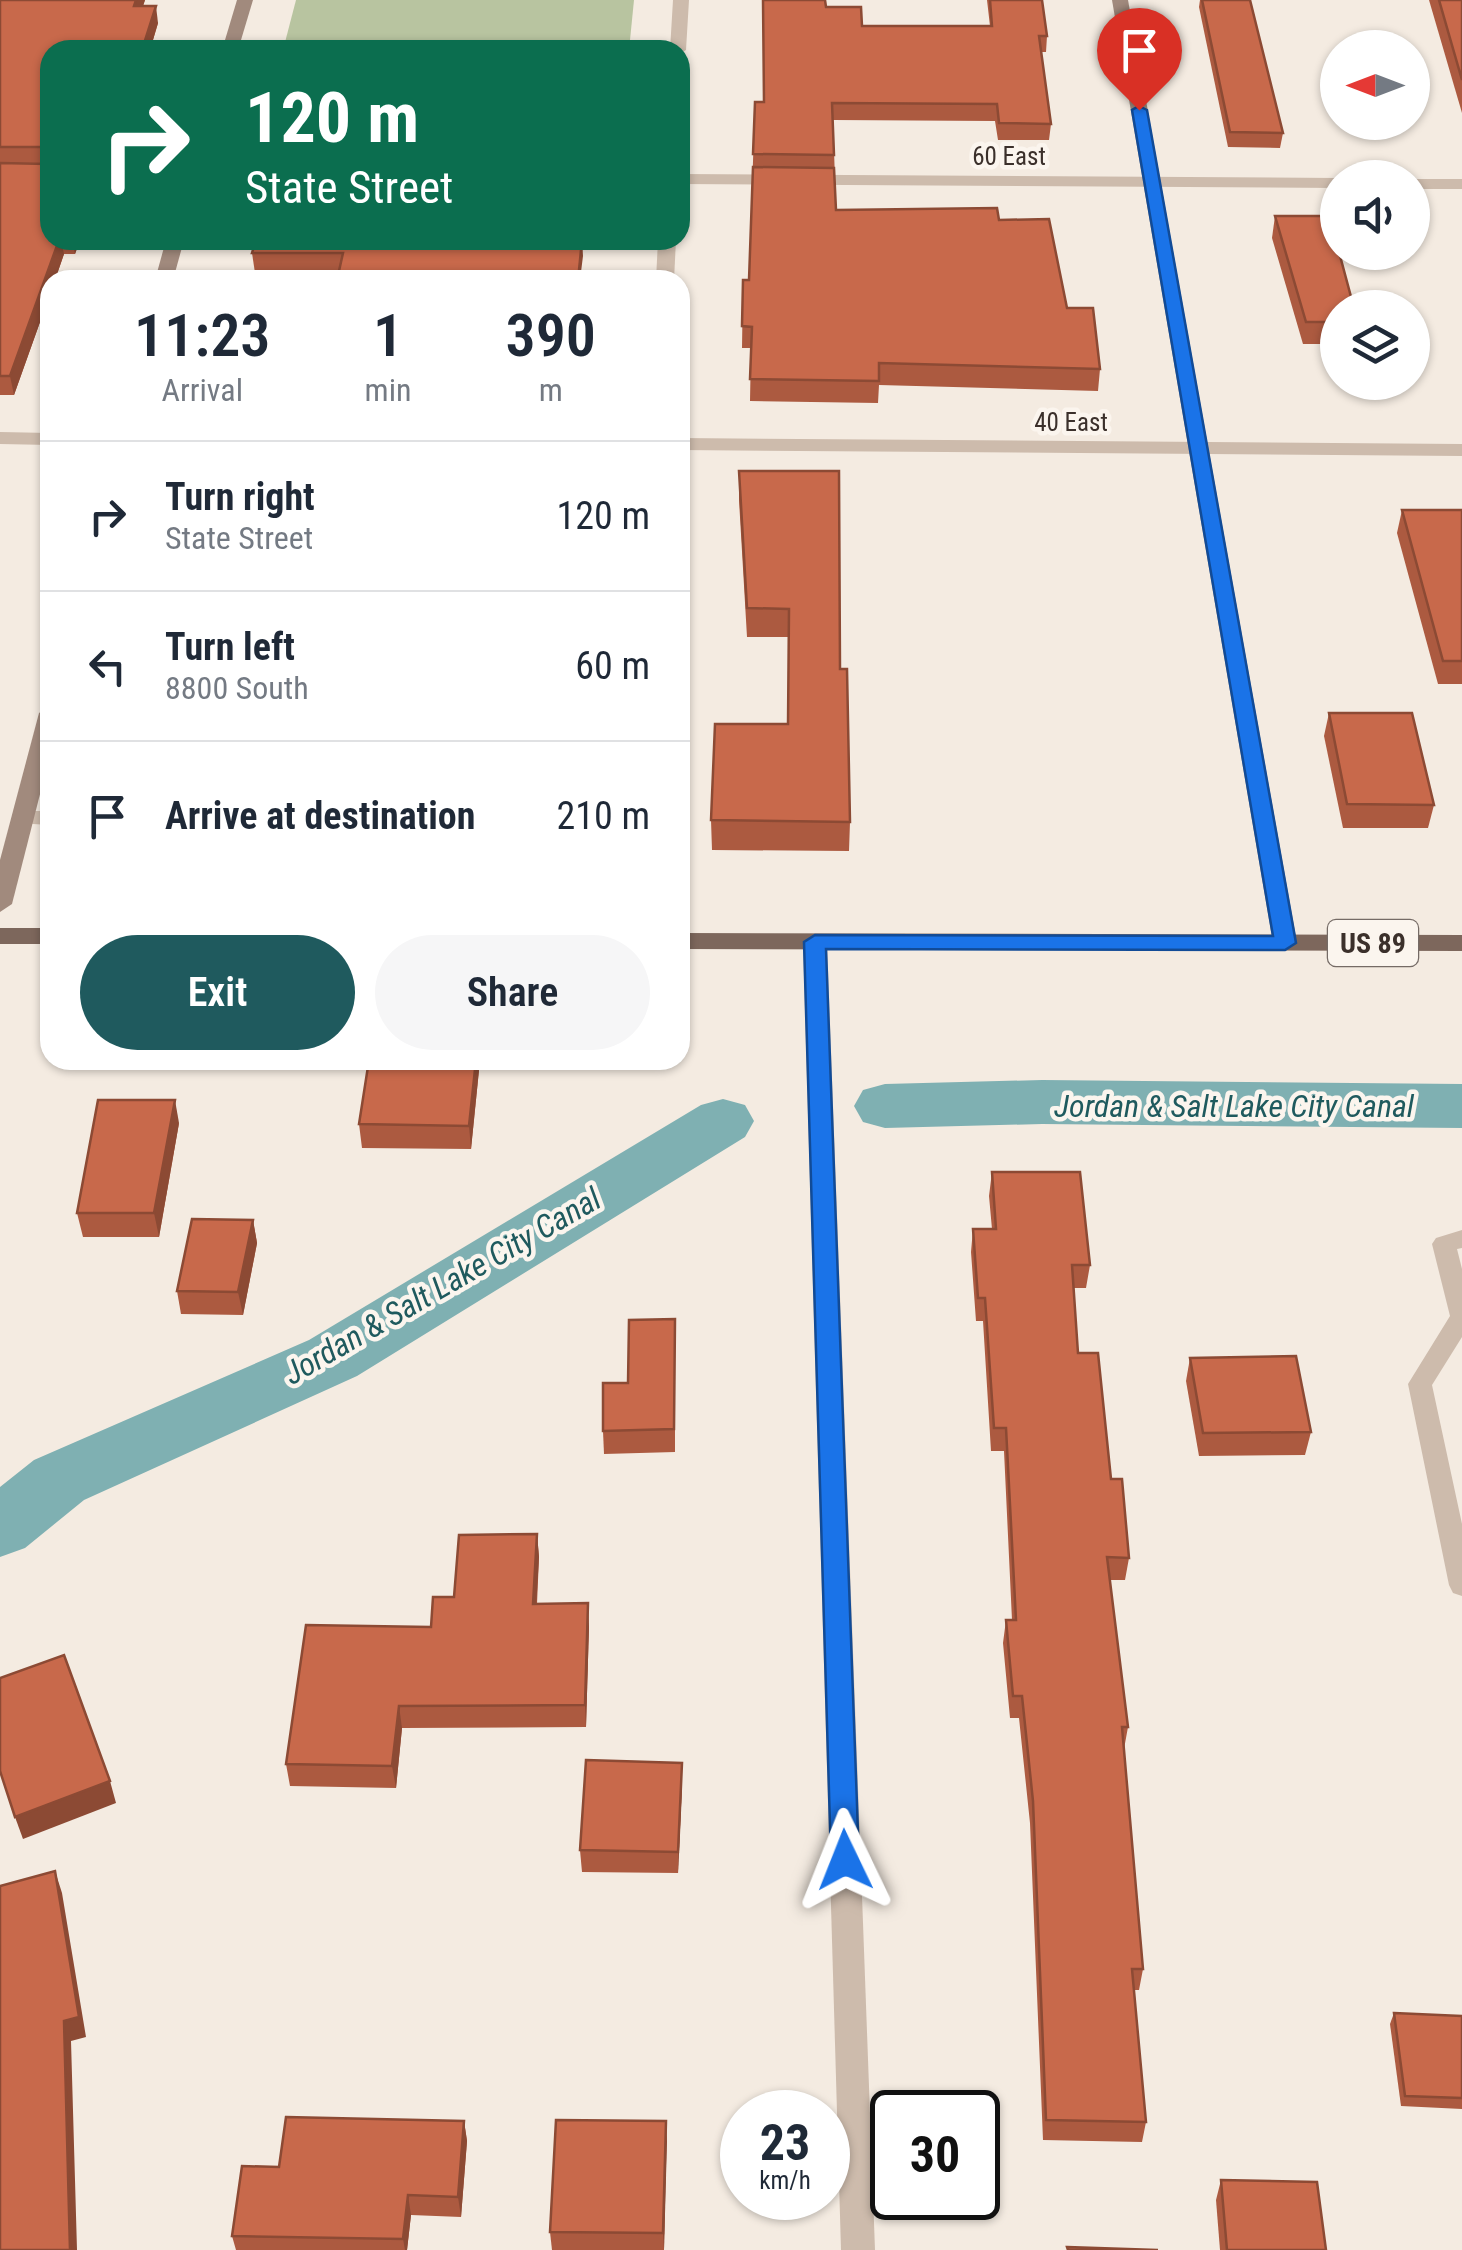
<!DOCTYPE html>
<style>
:root{--surface:#fff;--page:#f6f6f7;--text:#1f2937;--muted:#747a83;--line:#e0e1e3;--accent:#1f5a5e}
body{margin:0;font-family:"Roboto Condensed",sans-serif;background:var(--page);color:var(--text);height:100vh;display:flex;flex-direction:column;font-size:38px;white-space:nowrap}
*{box-sizing:border-box;margin:0}
p{font-size:32px;color:var(--muted)}
.icon{flex:none;width:55px;height:55px;fill:none;stroke:currentColor;stroke-width:2;stroke-linecap:round;stroke-linejoin:round}
.map{position:relative;flex:1;overflow:hidden}
.drawer{position:absolute;left:40px;top:270px;width:650px;height:800px;display:flex;flex-direction:column;background:var(--surface);border-radius:30px;box-shadow:0 2px 8px #0004}
.drawer>*{flex:none}
.guide{position:absolute;left:40px;top:40px;width:650px;height:210px;border-radius:30px;box-shadow:0 2px 8px #0004;background:#0b6e4f;color:#fff;overflow:hidden}
.needle{width:65px;rotate:270deg}
.controls{position:absolute;left:1320px;top:30px;display:grid;gap:20px}
.controls a{display:grid;place-items:center;width:110px;height:110px;border-radius:50%;background:var(--surface);box-shadow:0 2px 8px #0004;font-size:50px}
.speed{position:absolute;left:720px;top:2090px;display:flex;gap:20px;font-size:50px;font-weight:700;text-align:center}
.speed>*{display:grid;place-content:center;width:130px;height:130px;border-radius:50%;background:var(--surface);box-shadow:0 2px 8px #0004;line-height:1}
.speed small{font-size:25px;font-weight:400}
.speed .limit{border:5px solid #111;border-radius:15px;background:#fff;color:#111}
.pin{position:absolute;display:grid;place-items:center;width:85px;height:85px;color:#fff;margin:-102px -42px;border-radius:50% 50% 50% 0;rotate:-45deg;box-shadow:0 0 10px #0007}
.pin .icon{rotate:45deg}
.me{position:absolute;width:110px;margin:-55px;rotate:358deg;stroke-linejoin:round;filter:drop-shadow(0 0 8px #0008)}
.turn{display:flex;align-items:center;gap:35px;height:210px;padding:0 40px;font-size:45px}
.turn .icon{width:130px;height:130px;stroke-width:2.5}
.turn b{display:block;font-size:70px;line-height:85px}
.eta{display:flex;justify-content:space-evenly;align-items:center;height:170px;text-align:center}
.eta b{font-size:60px;font-weight:600;line-height:70px}
.action{display:flex;gap:20px;margin-top:auto;padding:20px 40px}
.action a{flex:1;height:115px;border-radius:60px;background:var(--accent);color:#fff;font-size:40px;font-weight:600;line-height:115px;text-align:center}
.action a+a{background:var(--page);color:var(--text)}
ul{padding:0;list-style:none}
li{display:flex;align-items:center;gap:30px;height:150px;padding:0 40px;border-top:2px solid var(--line)}
li div{flex:1}
li b{display:block;font-size:38px}
li em{font-style:normal}
.map>svg:first-child{display:block}
.green{fill:#b8c4a0}
.lines{fill:none;stroke-linecap:round;stroke-linejoin:round}
.canal{fill:#7fb0b2;fill-rule:evenodd}
.lane{fill:#cdbbac;fill-rule:evenodd}
.street{fill:#cdbbac;fill-rule:evenodd}
.secondary{fill:#a18a7d;fill-rule:evenodd}
.primary{fill:#7d675c;fill-rule:evenodd}
.wall{fill:#ac5a40}
.shaded-wall{fill:#8c4a34}
.building{fill:#c8694b;stroke:#8c4a34;stroke-width:2.5}
.route{fill:#1a73e8;stroke:#114b97;stroke-width:2.5}
.labels{text-anchor:middle;dominant-baseline:central;stroke-width:9;stroke-linejoin:round;paint-order:stroke}
.far-street-label{font-size:25px;fill:#3b302b;stroke:#fbf5ee}
.shield{fill:#fbf5ee;stroke:#756b66;stroke-width:2.5}
.shield-label{font-size:28px;font-weight:bold;fill:#3b302b}
.water-label{font-size:32px;font-style:italic;fill:#1f5a5e;stroke:#fbf5ee}
</style>
<div class="map">
<svg width="1462" height="2250" viewBox="0 0 1462 2250">
<rect width="100%" height="100%" fill="#f4ebe1"/>
<path class="green" d="M296,0H634L629,50H283Z"/>
<g class="lines">
<g class="canal">
<path d="M1042,1080L1462,1084V1128L1042,1124L885,1128L863,1122L854,1106L863,1090L885,1084Z"/>
<path d="M723,1099L745,1105L754,1121L745,1137L357,1376L84,1500L25,1548L0,1557V1487L34,1460L309,1340L701,1105Z"/>
</g>
<g class="lane">
<path d="M23,811H50V825L16,823L13,818Z"/>
<path d="M1462,1230V1248L1457,1249L1462,1269V1337L1432,1385L1462,1524V1596L1453,1593L1449,1585L1408,1384L1450,1316L1432,1244L1436,1238Z"/>
</g>
<g class="street">
<path d="M673,0H689L686,50L680,54V50H670Z"/>
<path d="M680,174L1338,178V188L680,184Z"/>
<rect x="1412" y="179" width="50" height="10"/>
<path d="M658,240H676L674,280H656Z"/>
<path d="M0,432L50,433V445L0,444Z"/>
<path d="M680,438L1462,444V456L680,450Z"/>
<path d="M815,934L827,942L875,2250H841L803,942Z"/>
</g>
<g class="secondary">
<path d="M237,0H253L238,50H222Z"/>
<path d="M1112,0H1128L1297,943L1285,951L1273,943Z"/>
<path d="M166,240H184L173,280H155Z"/>
<path d="M50,706V755L12,904L0,912V860L39,713Z"/>
</g>
<g class="primary">
<rect x="0" y="928" width="50" height="16"/>
<path d="M680,933L1462,935V951L680,949Z"/>
</g>
</g>
<g class="wall">
<path d="M0,0H145L143,6L158,23L150,50H50V240H80L75,254H64L55,280H50V294L14,395H0Z"/>
<path d="M987,0H1042L1047,36L1046,52H1041L1051,124L1049,140H998L995,121L833,120L836,210L999,220L1067,308L1100,369L1098,391L879,385L878,403L750,401L751,348H742L743,280H749L755,102H764L826,7L862,26H990Z"/>
<path d="M1200,0H1250L1283,133L1280,148L1228,147L1199,7Z"/>
<path d="M1429,0H1462V113Z"/>
<path d="M1275,216L1338,308V344H1303L1272,238Z"/>
<path d="M252,253L583,256L338,273H255Z"/>
<path d="M739,471L840,669L850,822L849,851L712,850L711,820L788,724L789,637H747L739,500Z"/>
<path d="M1402,510H1462V684H1438L1397,533Z"/>
<path d="M1329,713L1434,805L1428,828H1343L1324,736Z"/>
<path d="M480,1060L471,1149L362,1148L359,1124Z"/>
<path d="M179,1123L159,1237H83L77,1213Z"/>
<path d="M992,1172L1090,1265L1086,1288H1073L1078,1353L1111,1479L1129,1558L1125,1580H1110L1128,1727L1124,1749L1143,1969L1139,1990H1134L1146,2122L1142,2142L1043,2140L1030,1823L1019,1718H1010L1003,1643L1006,1620H1012L1004,1451H991L983,1321H976L971,1252L973,1229H992L989,1196Z"/>
<path d="M253,1220L257,1243L243,1315L181,1314L177,1291Z"/>
<path d="M675,1319V1452L604,1454L603,1431L628,1383Z"/>
<path d="M1190,1358L1311,1432L1305,1455L1199,1456L1186,1381Z"/>
<path d="M537,1534L539,1557L537,1604L589,1626L586,1727L402,1728L396,1788L290,1786L286,1764L431,1627L454,1597Z"/>
<path d="M682,1785L678,1873L582,1872L580,1850Z"/>
<path d="M1394,2013L1462,2016V2109L1401,2106L1390,2024Z"/>
<path d="M464,2121L467,2141L461,2217L411,2215L407,2250H236L232,2236L279,2167Z"/>
<path d="M666,2121L664,2250H552L550,2232Z"/>
<path d="M1221,2180L1326,2250H1220L1216,2200Z"/>
</g>
<g class="shaded-wall">
<path d="M136,0H145L137,23L134,6Z"/>
<path d="M156,6L158,23L150,50H142Z"/>
<path d="M59,240H61L64,254L55,280H50V294L14,395L10,376Z"/>
<path d="M72,240H80L75,254Z"/>
<path d="M582,240L583,256L580,280H578Z"/>
<path d="M476,1060H480L471,1149L469,1126Z"/>
<path d="M175,1100L179,1123L159,1237L154,1213Z"/>
<path d="M253,1220L257,1243L243,1315L238,1292Z"/>
<path d="M537,1534L539,1557L535,1627L533,1604Z"/>
<path d="M588,1603L589,1626L586,1727L585,1705Z"/>
<path d="M399,1706L402,1728L396,1788L392,1766Z"/>
<path d="M682,1763V1785L678,1873V1852Z"/>
<path d="M110,1781L116,1803L23,1839L15,1817Z"/>
<path d="M55,1871L62,1893L86,2037L71,2041L77,2250H70Z"/>
<path d="M464,2121L467,2141L461,2217L458,2197Z"/>
<path d="M666,2121L667,2141L664,2250L663,2233Z"/>
<path d="M408,2195L411,2215L407,2250H405L403,2239Z"/>
</g>
<g class="building">
<path d="M0,0H136L134,6H156L142,50H50V150L47,147H0Z"/>
<path d="M763,0H825L826,7H861L862,26H992L990,0H1042L1047,36H1039L1051,124L999,123L997,104L832,103L834,155L753,154L755,102H764Z"/>
<path d="M1202,0H1250L1283,133L1230,132Z"/>
<path d="M1439,0H1462V80Z"/>
<path d="M50,152V240H59L10,376H0V163L47,164Z"/>
<path d="M753,167L834,168L836,210L997,208L999,220L1049,219L1067,308H1093L1100,369L879,363V381L750,379L752,327L742,326L743,280H749Z"/>
<path d="M1275,216H1329L1338,247V252H1339L1354,308H1338V322H1306Z"/>
<path d="M256,240H582L578,280H337L343,253H252Z"/>
<path d="M739,471H839L840,669H847L850,822L711,820L715,724H788L789,609L747,608Z"/>
<path d="M1402,510H1462V661H1443Z"/>
<path d="M1329,713H1412L1434,805L1347,804Z"/>
<path d="M369,1060H476L469,1126L359,1124Z"/>
<path d="M98,1100H175L154,1213H77Z"/>
<path d="M992,1172H1080L1090,1265H1072L1078,1353H1098L1111,1479H1122L1129,1558L1107,1557L1128,1727H1122L1143,1969H1132L1146,2122L1046,2120L1033,1801L1022,1696H1013L1006,1620H1016L1006,1428H994L985,1298H978L973,1229H996Z"/>
<path d="M192,1219L253,1220L238,1292L177,1291Z"/>
<path d="M675,1319L674,1429L603,1431V1383H628L629,1320Z"/>
<path d="M1296,1356L1311,1432L1203,1433L1190,1358Z"/>
<path d="M537,1534L533,1604L588,1603L585,1705L399,1706L392,1766L286,1764L306,1625L431,1627L433,1597H454L459,1535Z"/>
<path d="M64,1655L110,1781L15,1817L0,1771V1678Z"/>
<path d="M586,1760L682,1763L678,1852L580,1850Z"/>
<path d="M55,1871L79,2017L64,2021L70,2250H0V1886Z"/>
<path d="M1394,2013L1462,2016V2098L1405,2096Z"/>
<path d="M286,2117L464,2121L458,2197L408,2195L403,2239L232,2236L242,2166L279,2167Z"/>
<path d="M556,2120L666,2121L663,2233L550,2232Z"/>
<path d="M1221,2180L1317,2182L1326,2250H1227Z"/>
<path d="M1067,2247L1158,2250H1068Z"/>
</g>
<path class="route" d="M1139,106L1147,110L1296,943L1285,950L826,949L859,1860L855,1868L845,1872L835,1868L831,1860L804,942L815,935L1273,936L1132,110Z"/>
<g class="labels">
<g class="far-street-label">
<text x="1009" y="156">60 East</text>
<text x="1071" y="422">40 East</text>
</g>
<rect class="shield" x="1328" y="920" width="90" height="46" rx="8"/>
<g class="shield-label">
<text x="1373" y="943">US 89</text>
</g>
<g class="water-label">
<text x="1234" y="1106">Jordan &amp; Salt Lake City Canal</text>
<text transform="translate(442 1286) rotate(-30)">Jordan &amp; Salt Lake City Canal</text>
</g>
</g>
</svg>
<div class="controls">
<a><svg class="needle" viewBox="-14 -14 28 28"><path d="M0-13l5 13h-10z" fill="#e53935"/><path d="M0 13l5-13h-10z" fill="#747a83"/></svg></a>
<a><svg class="icon" aria-label="sound" viewBox="0 0 24 24"><path d="M4 9h4l5-4v14l-5-4H4zM17 9q2 3 0 6"/></svg></a>
<a><svg class="icon" aria-label="layers" viewBox="0 0 24 24"><path d="M12 4l9 5-9 5-9-5zM3 14l9 5 9-5"/></svg></a>
</div>
<div class="speed"><div>23<small>km/h</small></div><div class="limit">30</div></div>
<div class="pin" style="left:1139px;top:110px;background:#d93025"><svg class="icon" aria-label="arrive" viewBox="0 0 24 24"><path d="M6 21V4h12l-3 4 3 4H6"/></svg></div>
<svg class="me" style="left:845px;top:1860px" viewBox="-20 -20 40 40"><path d="M0-17L14 15 0 8-14 15z" fill="#1a73e8" stroke="#fff" stroke-width="4"/></svg>
<div class="guide">
<div class="turn"><svg class="icon" aria-label="right" viewBox="0 0 24 24"><path d="M7 20v-9h11M14 6l5 5-5 5"/></svg><div><b>120 m</b>State Street</div></div>
</div>
<section class="drawer">
<div class="eta">
<div><b>11:23</b><p>Arrival</p></div>
<div><b>1</b><p>min</p></div>
<div><b>390</b><p>m</p></div>
</div>
<ul>
<li><svg class="icon" aria-label="right" viewBox="0 0 24 24"><path d="M7 20v-9h11M14 6l5 5-5 5"/></svg><div><b>Turn right</b><p>State Street</p></div><em>120 m</em></li>
<li><svg class="icon" aria-label="left" viewBox="0 0 24 24"><path d="M17 20v-9H6M10 6l-5 5 5 5"/></svg><div><b>Turn left</b><p>8800 South</p></div><em>60 m</em></li>
<li><svg class="icon" aria-label="arrive" viewBox="0 0 24 24"><path d="M6 21V4h12l-3 4 3 4H6"/></svg><div><b>Arrive at destination</b></div><em>210 m</em></li>
</ul>
<div class="action"><a>Exit</a><a>Share</a></div>
</section>
</div>
